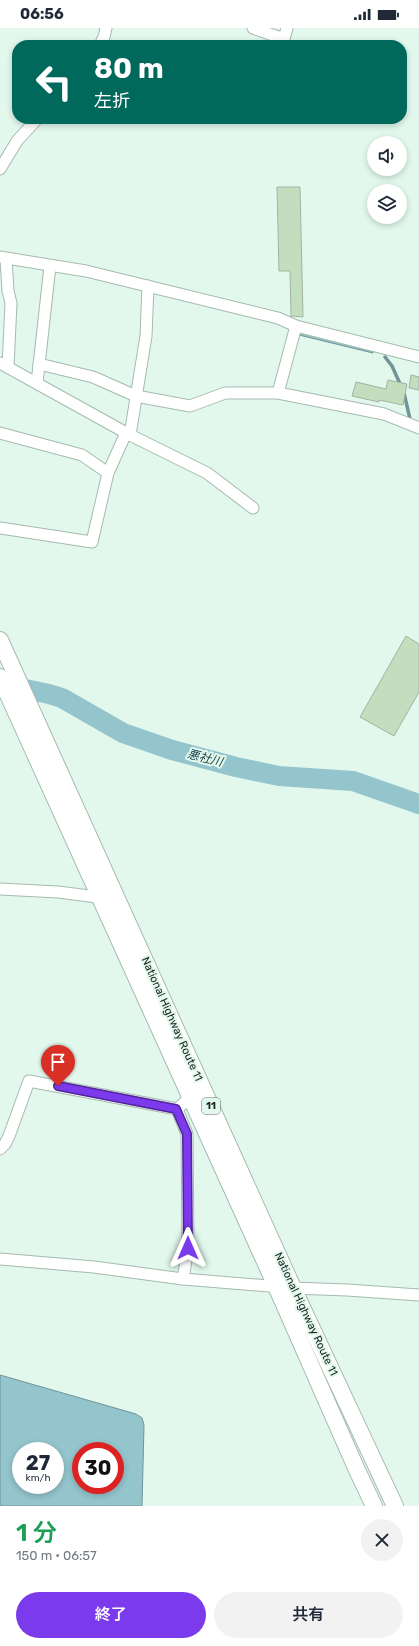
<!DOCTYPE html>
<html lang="ja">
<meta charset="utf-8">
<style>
:root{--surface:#fff;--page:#f2f2f3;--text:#1f2937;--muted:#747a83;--accent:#7c3aed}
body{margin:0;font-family:Rubik,"Noto Sans JP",sans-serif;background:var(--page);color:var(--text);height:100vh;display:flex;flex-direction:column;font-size:15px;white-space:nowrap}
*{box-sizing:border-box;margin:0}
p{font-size:13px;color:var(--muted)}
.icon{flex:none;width:22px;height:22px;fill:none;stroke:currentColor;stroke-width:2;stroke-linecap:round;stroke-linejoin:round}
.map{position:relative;height:1478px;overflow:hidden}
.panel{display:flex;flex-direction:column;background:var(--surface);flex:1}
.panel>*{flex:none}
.banner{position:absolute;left:12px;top:12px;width:395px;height:84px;border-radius:16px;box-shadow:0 2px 6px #0003;background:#00695c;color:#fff;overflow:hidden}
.controls{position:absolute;left:367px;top:108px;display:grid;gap:8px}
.controls a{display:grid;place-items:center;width:40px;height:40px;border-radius:50%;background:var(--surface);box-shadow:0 2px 6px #0003;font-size:20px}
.speed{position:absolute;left:12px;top:1414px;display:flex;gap:8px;font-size:20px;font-weight:700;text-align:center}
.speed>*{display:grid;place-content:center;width:52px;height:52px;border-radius:50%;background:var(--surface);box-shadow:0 2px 6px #0003;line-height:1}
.speed small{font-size:10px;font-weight:400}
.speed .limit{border:6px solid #d22;background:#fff;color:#111}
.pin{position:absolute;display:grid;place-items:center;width:34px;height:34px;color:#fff;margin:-41px -17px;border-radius:50% 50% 50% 0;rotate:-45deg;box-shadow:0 0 4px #0007}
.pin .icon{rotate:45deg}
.me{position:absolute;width:44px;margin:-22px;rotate:0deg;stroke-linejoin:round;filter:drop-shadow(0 0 3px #0008)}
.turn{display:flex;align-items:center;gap:14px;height:84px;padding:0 16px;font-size:18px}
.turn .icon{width:52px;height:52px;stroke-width:2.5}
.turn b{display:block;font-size:28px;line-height:34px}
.round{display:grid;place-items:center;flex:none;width:42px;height:42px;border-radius:21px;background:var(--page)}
.head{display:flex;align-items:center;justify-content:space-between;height:68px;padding:0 16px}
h1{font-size:24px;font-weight:600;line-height:30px;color:#1e9e55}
.primary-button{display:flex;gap:8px;margin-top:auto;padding:8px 16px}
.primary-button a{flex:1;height:46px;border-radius:24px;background:var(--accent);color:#fff;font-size:16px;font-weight:600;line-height:46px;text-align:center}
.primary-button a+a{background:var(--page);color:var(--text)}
.status{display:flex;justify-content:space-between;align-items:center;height:28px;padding:0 20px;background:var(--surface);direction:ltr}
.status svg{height:11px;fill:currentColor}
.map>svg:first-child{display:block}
.water{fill:#94c4cc;stroke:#709499;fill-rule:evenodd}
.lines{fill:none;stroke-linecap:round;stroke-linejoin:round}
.stream{stroke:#709499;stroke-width:3.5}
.river{stroke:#94c4cc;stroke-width:20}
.building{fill:#c2debe;stroke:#a4b2a2}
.minor-casing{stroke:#a5bab0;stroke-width:13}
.highway-casing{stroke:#a5bab0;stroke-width:18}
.minor{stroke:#fff;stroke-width:11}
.highway{stroke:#fff;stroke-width:16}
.route-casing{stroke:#51269a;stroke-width:10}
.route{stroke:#7c3aed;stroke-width:7}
.labels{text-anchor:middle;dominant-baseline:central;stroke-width:4;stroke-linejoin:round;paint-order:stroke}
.shield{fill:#e2f8ed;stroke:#58645e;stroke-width:1}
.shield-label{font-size:10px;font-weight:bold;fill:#1d2521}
.street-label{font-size:11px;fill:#1d2521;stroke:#e2f8ed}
.water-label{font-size:12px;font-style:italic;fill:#19454c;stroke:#e2f8ed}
</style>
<div class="status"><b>06:56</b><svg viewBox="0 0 49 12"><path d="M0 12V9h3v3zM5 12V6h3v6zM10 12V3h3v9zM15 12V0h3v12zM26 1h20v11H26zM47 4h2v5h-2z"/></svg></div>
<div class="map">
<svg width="419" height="1478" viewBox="0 0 419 1478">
<rect width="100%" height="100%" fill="#e2f8ed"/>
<g class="water">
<path d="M300,304L373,323V325L299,307Z"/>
<path d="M0,1347L136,1386L142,1390L144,1397L142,1478H0ZM21,1423H55V1457H21ZM81,1423H115V1457H81Z"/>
</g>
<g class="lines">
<g class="stream">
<path d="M385,329L392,338L401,358"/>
<path d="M404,365L410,391"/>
</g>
<path class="river" d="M6,657L49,666L62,670L123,705L172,722L236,739L279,748L353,753L419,776"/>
</g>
<g class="building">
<path d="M277,159H300L303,289L291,288L290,243H279Z"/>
<path d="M411,347L419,349V362L409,360Z"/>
<path d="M388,352L407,356L403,377L379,372V374L352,368L356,354L386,361Z"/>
<path d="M406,608L419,616V664L394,708L360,689Z"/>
</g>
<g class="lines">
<g class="minor-casing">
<g id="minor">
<path d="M253,0L284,11L287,0"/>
<path d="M100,17L104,9L106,0"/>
<path d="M0,141L17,113L37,91"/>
<path d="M0,229L86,243L278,290L296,298L419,329"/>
<path d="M6,231L8,263L11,275L8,339"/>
<path d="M0,335L130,407L207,445L253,480"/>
<path d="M39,336L93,349L136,368L190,378L225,365H278L384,386L419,400"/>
<path d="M37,355L50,238"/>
<path d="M278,365L296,298"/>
<path d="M0,405L82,427L108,445"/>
<path d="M130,407L146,308L148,258"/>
<path d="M0,500L92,514L108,445L126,405"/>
<path d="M0,861L58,864L105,870"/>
<path d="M177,1081L187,1106L188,1220L183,1251"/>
<path d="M0,1121L5,1116L9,1108L29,1053L177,1081L195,1065"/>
<path d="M0,1231L94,1239L183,1251L293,1260L347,1262L419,1267"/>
</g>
</g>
<g class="highway-casing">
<g id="highway">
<path d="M0,612L293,1260L395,1478"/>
<path d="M0,649L276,1258L356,1440L374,1478"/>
</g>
</g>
<use href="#minor" class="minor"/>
<use href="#highway" class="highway"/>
</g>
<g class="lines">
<g class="route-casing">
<path id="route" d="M58,1058L176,1081L187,1106L188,1220"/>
</g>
<use href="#route" class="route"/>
</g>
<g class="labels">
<rect class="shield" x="202" y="1070" width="18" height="16" rx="3"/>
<g class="shield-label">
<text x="211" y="1078">11</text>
</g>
<g class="street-label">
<text transform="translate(172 991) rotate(66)">National Highway Route 11</text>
<text transform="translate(306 1286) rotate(65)">National Highway Route 11</text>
</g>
<g class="water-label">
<text transform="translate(205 730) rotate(14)">悪社川</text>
</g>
</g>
</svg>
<div class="controls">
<a><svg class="icon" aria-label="sound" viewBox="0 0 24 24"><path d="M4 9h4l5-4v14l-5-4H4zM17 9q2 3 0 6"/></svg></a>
<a><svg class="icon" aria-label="layers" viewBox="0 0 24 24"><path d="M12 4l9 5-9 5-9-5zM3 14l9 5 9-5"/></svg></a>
</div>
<div class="speed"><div>27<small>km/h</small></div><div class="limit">30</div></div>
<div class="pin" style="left:58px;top:1058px;background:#d93025"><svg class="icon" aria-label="arrive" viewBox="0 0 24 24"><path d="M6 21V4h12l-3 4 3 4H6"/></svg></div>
<svg class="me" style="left:188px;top:1220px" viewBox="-20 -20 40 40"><path d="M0-17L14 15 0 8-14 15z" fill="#7c3aed" stroke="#fff" stroke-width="4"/></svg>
<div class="banner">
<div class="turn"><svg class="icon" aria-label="left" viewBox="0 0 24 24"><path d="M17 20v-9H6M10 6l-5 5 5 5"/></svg><div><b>80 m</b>左折</div></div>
</div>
</div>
<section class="panel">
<div class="head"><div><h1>1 分</h1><p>150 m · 06:57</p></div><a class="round"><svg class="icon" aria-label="close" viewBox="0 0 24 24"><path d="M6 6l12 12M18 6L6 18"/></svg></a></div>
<div class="primary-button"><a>終了</a><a>共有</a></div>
</section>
